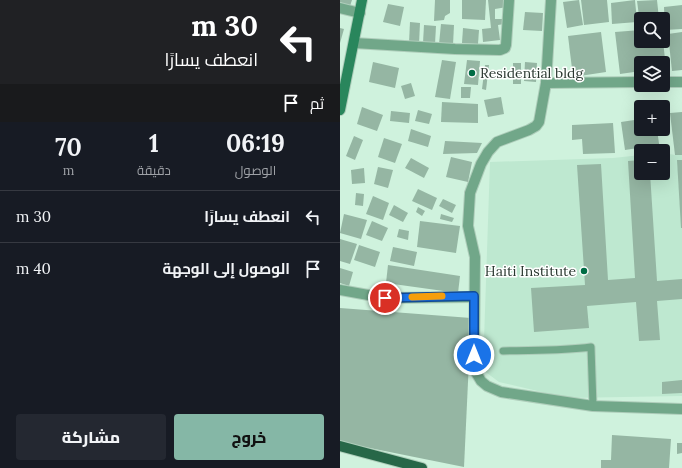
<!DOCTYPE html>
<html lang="ar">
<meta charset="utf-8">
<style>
:root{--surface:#171b24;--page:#242831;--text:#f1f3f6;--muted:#9ea1a6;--line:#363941;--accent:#85b7a6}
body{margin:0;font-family:Lora,Cairo,serif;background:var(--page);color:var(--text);direction:rtl;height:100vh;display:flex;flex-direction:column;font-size:15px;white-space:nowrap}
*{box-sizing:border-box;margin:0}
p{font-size:13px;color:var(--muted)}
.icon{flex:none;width:22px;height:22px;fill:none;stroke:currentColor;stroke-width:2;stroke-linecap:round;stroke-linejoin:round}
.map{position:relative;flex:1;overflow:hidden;direction:ltr}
.side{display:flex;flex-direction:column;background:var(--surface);width:340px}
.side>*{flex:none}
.banner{background:#202124;color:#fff;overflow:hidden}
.tools{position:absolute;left:294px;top:12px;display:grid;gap:8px}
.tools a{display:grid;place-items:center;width:36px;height:36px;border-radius:4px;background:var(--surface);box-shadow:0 4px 16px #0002;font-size:20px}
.pin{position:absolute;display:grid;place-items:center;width:34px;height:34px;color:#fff;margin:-17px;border:2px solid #fff;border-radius:50%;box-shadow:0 1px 4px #0007}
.me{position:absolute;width:44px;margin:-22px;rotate:0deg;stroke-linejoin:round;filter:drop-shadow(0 0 3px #0008)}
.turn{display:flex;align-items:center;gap:14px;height:84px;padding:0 16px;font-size:18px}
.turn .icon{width:52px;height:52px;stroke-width:2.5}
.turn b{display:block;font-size:28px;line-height:34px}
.then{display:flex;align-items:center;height:38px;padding:0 16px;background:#0003;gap:8px;font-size:15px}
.eta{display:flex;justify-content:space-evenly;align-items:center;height:68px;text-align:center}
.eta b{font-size:24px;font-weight:800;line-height:28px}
.button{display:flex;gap:8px;margin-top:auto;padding:8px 16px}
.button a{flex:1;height:46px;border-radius:4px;background:var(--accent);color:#111;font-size:16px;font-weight:800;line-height:46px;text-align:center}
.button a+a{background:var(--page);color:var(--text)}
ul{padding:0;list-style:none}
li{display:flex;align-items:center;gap:12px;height:52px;padding:0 16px;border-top:1px solid var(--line)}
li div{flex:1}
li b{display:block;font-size:15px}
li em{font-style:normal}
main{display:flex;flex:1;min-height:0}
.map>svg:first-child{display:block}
.built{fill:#bee8d0}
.building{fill:#95b6a3}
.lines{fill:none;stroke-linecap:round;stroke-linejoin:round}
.service-casing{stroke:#aecdba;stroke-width:9}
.minor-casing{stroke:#aecdba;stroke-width:12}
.secondary-casing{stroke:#aecdba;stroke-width:12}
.primary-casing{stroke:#aecdba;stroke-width:12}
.service{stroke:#71a789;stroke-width:7}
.minor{stroke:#71a789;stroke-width:10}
.secondary{stroke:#29865c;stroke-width:10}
.primary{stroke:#276748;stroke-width:10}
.route-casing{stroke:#114b97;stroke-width:10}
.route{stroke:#1a73e8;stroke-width:7}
.slow{stroke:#f59e0b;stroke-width:7}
.poi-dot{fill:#006d45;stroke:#fff;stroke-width:1.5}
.labels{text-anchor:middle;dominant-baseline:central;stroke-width:3;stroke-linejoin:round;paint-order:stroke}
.poi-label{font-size:14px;fill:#29372f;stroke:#fff;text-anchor:start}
</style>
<main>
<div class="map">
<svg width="342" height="468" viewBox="0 0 342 468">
<rect width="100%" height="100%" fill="#cff2dd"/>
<path class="built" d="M323,153L335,155H342V396L227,398L159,382L143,370L150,162L273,158L301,155V173H323Z"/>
<g class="building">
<path d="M0,0H12L10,6L0,2Z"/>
<path d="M95,0H110V13L105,16L104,20L94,21Z"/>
<path d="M122,0H146L145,20L122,19Z"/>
<path d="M148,0H166L167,7L155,9V19H163L164,24L158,25L160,40L143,42L142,29L151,28Z"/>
<path d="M239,0L243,25L227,28L223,2Z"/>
<path d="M241,0H267L269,22L244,25Z"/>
<path d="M295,0L297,22L272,24L271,3Z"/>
<path d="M317,0L319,19H301L300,23L297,1Z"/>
<path d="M48,4L64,7L60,26L43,22Z"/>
<path d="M342,5V29L325,30L324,7Z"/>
<path d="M185,12L203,13L202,31L183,30Z"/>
<path d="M70,22L80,23L79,44L69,43Z"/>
<path d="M101,24L114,25L113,45L99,44Z"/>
<path d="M84,25L96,26L95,44L83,43Z"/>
<path d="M0,28L4,29L0,43Z"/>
<path d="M123,28L139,30L138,44L122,43Z"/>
<path d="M301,30V41H323L326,68L323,69V63H301V71L280,74L275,32Z"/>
<path d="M261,32L266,72L233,77L228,36Z"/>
<path d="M342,32V70L332,71L328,34Z"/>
<path d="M102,60L116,62L110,99L95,97Z"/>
<path d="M127,60L140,61L138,85L124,84Z"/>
<path d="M33,62L59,68L55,88L29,82Z"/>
<path d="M185,62L197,63L196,82L184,81Z"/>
<rect x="173" y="63" width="8" height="21"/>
<path d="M145,65H149L146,90L142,89Z"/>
<path d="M71,83L75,96L65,99L61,86Z"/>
<path d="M121,87H131L130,98H121Z"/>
<path d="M161,97L164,114L148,117L144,100Z"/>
<path d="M102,102L138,104V123L101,122Z"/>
<path d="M22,107L43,115L37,131L17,124Z"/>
<path d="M78,110L92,114L89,124L75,121Z"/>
<path d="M51,111L70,113L69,123L50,121Z"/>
<path d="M342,112V155H335L330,113Z"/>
<path d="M301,119V129H317L320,151H301V155H299L298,148L285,150L281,122Z"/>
<path d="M273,123L275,153L243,154L242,139L232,140V125Z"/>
<path d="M71,129L91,136L88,147L68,141Z"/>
<path d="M14,136L23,140L15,160L6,156Z"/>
<path d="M44,138L62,144L55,163L38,157Z"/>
<path d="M105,141L142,143L137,153L103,154Z"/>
<path d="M111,157L132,162L128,182L106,177Z"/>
<path d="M71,158L89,168L84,178L65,168Z"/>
<path d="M301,160V173H310L317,281L342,279V299L317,301L320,340L299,341L296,302L247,306L249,328L194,332L191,288L245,285L237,165L261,164L268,280L295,278L288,161Z"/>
<path d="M337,160H342V228H341Z"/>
<path d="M38,167L53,170L48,188L34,184Z"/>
<path d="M24,168L25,183L12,184L11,170Z"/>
<path d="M78,189L97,198L92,210L72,201Z"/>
<path d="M16,193L24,194L23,206L15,205Z"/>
<path d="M33,196L49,203L43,220L26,214Z"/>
<path d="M103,199L116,205L112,213L99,206Z"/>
<path d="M54,205L68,213L63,222L49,215Z"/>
<path d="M78,207L85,211L82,216L76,212Z"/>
<path d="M4,214L27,220L21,239L0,233Z"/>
<path d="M101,214L114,218L112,222L100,219Z"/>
<path d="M32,221L48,228L42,241L26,235Z"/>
<path d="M80,221L120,226L116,253L77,247Z"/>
<path d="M59,229L69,231L68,240L57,237Z"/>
<path d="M0,239L17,244L10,264L0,261Z"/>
<path d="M19,245L40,252L35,267L14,260Z"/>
<path d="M53,247L77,252L74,266L50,261Z"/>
<path d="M48,265L120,276L118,293L46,283Z"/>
<path d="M0,268L13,272L9,286L0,283Z"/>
<path d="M0,308L131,318L124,467L0,442Z"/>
<path d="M342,380V393L322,394V382Z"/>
<path d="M272,435L331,439L329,468H261V460H271Z"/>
<path d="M337,443H342V453L337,454Z"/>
</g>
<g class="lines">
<g class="service-casing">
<path id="service" d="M163,351C192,350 222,351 251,347L253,406"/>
</g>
<g class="minor-casing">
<g id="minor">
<path d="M211,0L206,83L199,122L196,126L189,130L157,142L148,152L141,164L130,193L128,226L135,257L134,369L141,381L147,386L161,392L253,406L342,409"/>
<path d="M0,8L20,13"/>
<path d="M14,43L115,49L160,50L165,48L166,45L169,0"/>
<path d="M323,82H342"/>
<path d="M206,83L301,82"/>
<path d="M0,290L45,298L134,297"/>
</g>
</g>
<g class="secondary-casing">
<path id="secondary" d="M0,110L22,0"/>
</g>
<g class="primary-casing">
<path id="primary" d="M0,446L82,468"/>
</g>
<use href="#service" class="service"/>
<use href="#minor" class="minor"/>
<use href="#secondary" class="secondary"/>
<use href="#primary" class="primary"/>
</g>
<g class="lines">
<g class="route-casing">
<path id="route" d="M45,298L134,296V355"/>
</g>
<use href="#route" class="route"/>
<path class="slow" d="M72,297L102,296"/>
</g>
<g class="poi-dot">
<circle cx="132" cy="73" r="4"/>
<circle cx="244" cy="271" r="4"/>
</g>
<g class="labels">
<g class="poi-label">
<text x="140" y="73">Residential bldg</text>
<text x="236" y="271" text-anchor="end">Haiti Institute</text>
</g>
</g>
</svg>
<div class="tools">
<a><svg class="icon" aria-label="search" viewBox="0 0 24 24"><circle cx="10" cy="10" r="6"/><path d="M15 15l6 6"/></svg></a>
<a><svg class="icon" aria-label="layers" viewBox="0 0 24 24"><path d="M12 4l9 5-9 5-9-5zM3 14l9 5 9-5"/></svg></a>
<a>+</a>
<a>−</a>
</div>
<div class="pin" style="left:45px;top:298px;background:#d93025"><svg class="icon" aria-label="arrive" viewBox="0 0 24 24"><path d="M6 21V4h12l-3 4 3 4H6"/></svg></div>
<svg class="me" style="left:134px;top:355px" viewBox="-20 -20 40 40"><circle r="17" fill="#1a73e8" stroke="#fff" stroke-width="3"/><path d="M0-11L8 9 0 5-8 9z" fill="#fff"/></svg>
</div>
<section class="side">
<div class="banner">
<div class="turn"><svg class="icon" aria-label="left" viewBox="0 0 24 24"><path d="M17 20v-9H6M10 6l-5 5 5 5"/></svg><div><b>30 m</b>انعطف يسارًا</div></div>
<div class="then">ثم<svg class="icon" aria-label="arrive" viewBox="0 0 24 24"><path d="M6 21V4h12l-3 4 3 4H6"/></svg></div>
</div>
<div class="eta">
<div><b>06:19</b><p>الوصول</p></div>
<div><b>1</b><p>دقيقة</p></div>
<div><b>70</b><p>m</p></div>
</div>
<ul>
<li><svg class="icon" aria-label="left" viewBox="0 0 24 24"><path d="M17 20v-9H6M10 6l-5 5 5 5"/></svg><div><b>انعطف يسارًا</b></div><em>30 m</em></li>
<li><svg class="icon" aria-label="arrive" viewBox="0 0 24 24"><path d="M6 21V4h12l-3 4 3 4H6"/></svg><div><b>الوصول إلى الوجهة</b></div><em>40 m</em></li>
</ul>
<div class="button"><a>خروج</a><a>مشاركة</a></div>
</section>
</main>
